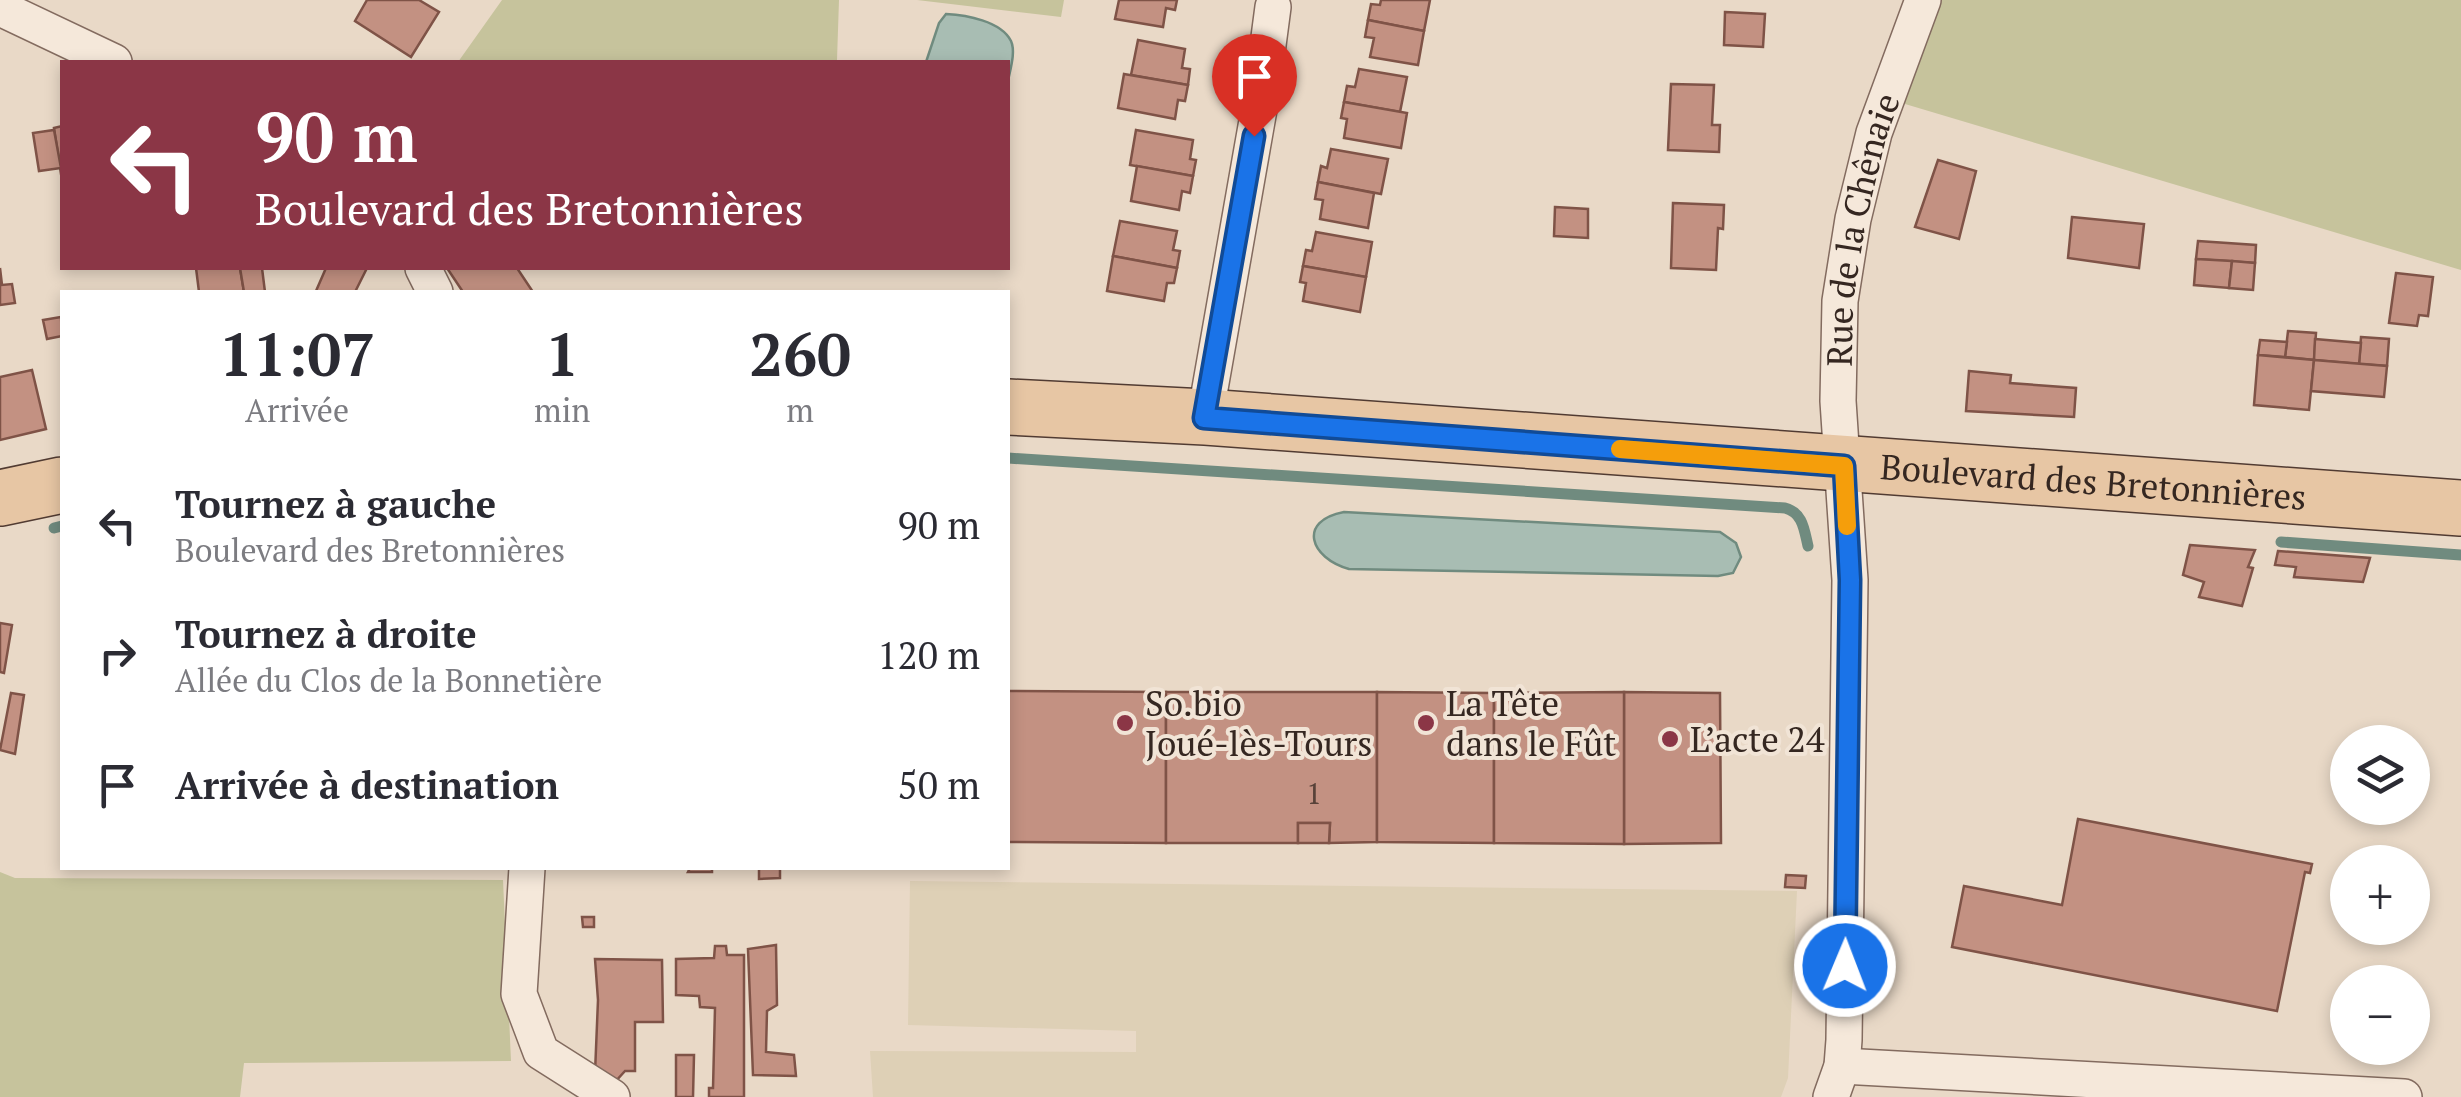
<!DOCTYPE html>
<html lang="fr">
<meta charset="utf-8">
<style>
:root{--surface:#fff;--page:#f7f7f7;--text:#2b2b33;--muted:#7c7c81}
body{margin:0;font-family:"PT Serif",serif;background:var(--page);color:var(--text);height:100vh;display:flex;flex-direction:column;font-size:38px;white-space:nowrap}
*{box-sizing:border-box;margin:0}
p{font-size:32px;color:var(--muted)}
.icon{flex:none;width:55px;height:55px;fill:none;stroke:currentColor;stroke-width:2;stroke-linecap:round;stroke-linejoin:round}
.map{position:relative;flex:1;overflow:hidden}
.side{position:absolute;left:60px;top:290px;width:950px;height:580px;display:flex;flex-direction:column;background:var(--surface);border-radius:0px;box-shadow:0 5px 15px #0003}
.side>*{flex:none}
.guide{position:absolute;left:60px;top:60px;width:950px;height:210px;border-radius:0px;box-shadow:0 5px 15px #0003;background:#8b3646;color:#fff;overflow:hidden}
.buttons{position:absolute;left:2330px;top:725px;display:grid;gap:20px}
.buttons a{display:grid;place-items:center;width:100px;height:100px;border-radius:50%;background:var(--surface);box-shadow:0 5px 15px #0003;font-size:50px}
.pin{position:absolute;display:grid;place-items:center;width:85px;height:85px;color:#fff;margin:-102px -42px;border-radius:50% 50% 50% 0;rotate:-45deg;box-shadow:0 0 10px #0007}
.pin .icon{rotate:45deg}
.me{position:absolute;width:110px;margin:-55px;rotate:1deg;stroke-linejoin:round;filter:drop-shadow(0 0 8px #0008)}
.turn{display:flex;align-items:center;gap:35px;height:210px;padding:0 30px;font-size:45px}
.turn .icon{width:130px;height:130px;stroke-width:2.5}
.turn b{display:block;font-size:70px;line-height:85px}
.eta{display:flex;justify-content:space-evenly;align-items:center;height:170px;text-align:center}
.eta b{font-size:60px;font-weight:600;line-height:70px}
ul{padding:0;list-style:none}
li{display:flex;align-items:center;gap:30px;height:130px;padding:0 30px}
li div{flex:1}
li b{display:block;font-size:38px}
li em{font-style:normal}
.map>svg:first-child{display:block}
.farmland{fill:#ded0b6}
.green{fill:#c6c39c}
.water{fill:#a8bdb3;stroke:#708b7f;stroke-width:2.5}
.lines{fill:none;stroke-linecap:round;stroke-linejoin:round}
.stream{stroke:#708b7f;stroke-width:11}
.building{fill:#c39182;stroke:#7f5347;stroke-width:2.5}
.minor-casing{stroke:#836b5f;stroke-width:38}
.primary-casing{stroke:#513b32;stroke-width:58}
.minor{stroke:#f5e8da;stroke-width:35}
.primary{stroke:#e7c6a4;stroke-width:55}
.route-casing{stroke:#114b97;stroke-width:25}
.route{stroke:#1a73e8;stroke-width:18}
.slow{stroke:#f59e0b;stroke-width:18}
.poi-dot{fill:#8b3646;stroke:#f1e4d6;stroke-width:4}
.labels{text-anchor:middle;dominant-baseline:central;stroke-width:8;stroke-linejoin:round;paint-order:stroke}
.number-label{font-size:30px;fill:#584239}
.street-label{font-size:35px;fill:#352721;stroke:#f1e4d6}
.poi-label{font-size:35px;fill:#352721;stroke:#f1e4d6;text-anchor:start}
</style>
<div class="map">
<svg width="2461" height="1097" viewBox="0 0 2461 1097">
<rect width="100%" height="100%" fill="#e9d9c7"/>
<path class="farmland" d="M910,881L1797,891L1788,1078L1781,1097H873L870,1051L1136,1052V1031L908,1025Z"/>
<g class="green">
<path d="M502,0H839L837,60V62H458Z"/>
<path d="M917,0H1064L1061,17Z"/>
<path d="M1923,0H2461V270L1885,98Z"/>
<path d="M0,872L15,878L503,880L511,1061L244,1063L240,1097H0Z"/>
</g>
<g class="water">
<path d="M946,14C966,15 1001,21 1011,41C1016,52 1010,70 1008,81V62H926L939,23Z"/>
<path d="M1344,512L1720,532L1736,543L1741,557L1733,573L1718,576L1349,569C1310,558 1297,521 1344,512Z"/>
</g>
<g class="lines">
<g class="stream">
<path d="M1008,458L1785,508C1803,513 1804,529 1808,546"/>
<path d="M54,528L62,526"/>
<path d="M2281,542L2461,555"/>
</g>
</g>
<g class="building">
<path d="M367,0H419L439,12L411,57L355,21Z"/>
<path d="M1119,0H1177L1175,10L1166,8L1163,27L1115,19Z"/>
<path d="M1381,0H1430L1424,31L1368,20L1371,4L1380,5Z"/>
<path d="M1725,12L1765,14L1763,47L1724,45Z"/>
<path d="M1368,20L1424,31L1418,65L1370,57L1374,38L1365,37Z"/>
<path d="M1138,40L1185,49L1182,68L1190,69L1188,85L1131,75Z"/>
<path d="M1359,69L1407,77L1400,112L1344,102L1347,86L1355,87Z"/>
<path d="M1124,74L1188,85L1185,101L1178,100L1175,119L1118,108Z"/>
<path d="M1671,84L1714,85L1712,125H1720L1719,152L1668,150Z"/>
<path d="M1344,102L1407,113L1401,148L1344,138L1347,119L1341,118Z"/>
<path d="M62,126V174H61L54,128Z"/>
<path d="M54,130L61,168L39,171L33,133Z"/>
<path d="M1136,130L1193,140L1190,159L1196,160L1193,176L1130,165Z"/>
<path d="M1331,149L1388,159L1381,194L1318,182L1321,166L1327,168Z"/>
<path d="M1938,160L1976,171L1959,239L1915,227Z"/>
<path d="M1137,166L1193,176L1190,193L1182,191L1179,210L1131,201Z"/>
<path d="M1318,182L1374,193L1368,228L1320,219L1323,200L1315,199Z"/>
<path d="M1673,203L1724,205L1723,229L1718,228L1716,270L1671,268Z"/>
<path d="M1555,207L1588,209V238L1554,236Z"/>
<path d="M2072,217L2144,224L2139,268L2068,258Z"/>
<path d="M1120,221L1177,231L1173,250L1180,251L1177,268L1113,256Z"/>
<path d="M1316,232L1372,242L1366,277L1303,266L1306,250L1312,251Z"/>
<path d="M2198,241L2256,245L2255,263L2196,259Z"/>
<path d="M1113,256L1177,268L1174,283H1167L1164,301L1107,291Z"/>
<path d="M2196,259L2232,261L2229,288L2194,285Z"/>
<path d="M2232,261L2255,263L2253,290L2229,288Z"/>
<path d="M1303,266L1366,277L1360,312L1303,301L1306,283L1300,282Z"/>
<path d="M0,268L2,285L12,284L15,303L0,305Z"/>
<path d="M196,268H240L244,292H199Z"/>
<path d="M240,268H262L265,292H244Z"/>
<path d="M326,268H367L355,292H319L316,291Z"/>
<path d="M447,268H517L533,292H463Z"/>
<path d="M2396,273L2433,277L2428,316L2419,315L2417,326L2389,323Z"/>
<path d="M61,317L62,336L47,339L43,320Z"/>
<path d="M2288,331L2316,333L2314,360L2285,357Z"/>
<path d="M2361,337L2389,339L2387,366L2359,364Z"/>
<path d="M2315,339L2361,343L2359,364L2314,360Z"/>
<path d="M2260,340L2287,342L2285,357L2258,355Z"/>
<path d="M2258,355L2314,360L2309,410L2254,405Z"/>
<path d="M2314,360L2387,366L2384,397L2311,391Z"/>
<path d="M32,370L46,429L0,440V377Z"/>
<path d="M1969,371L2011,375L2010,383L2076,388L2074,417L1966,411Z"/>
<path d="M2190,545L2255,550L2248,567L2253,568L2242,606L2199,597L2204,582L2183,575Z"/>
<path d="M2278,551L2370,558L2363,582L2294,577L2296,567L2275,565Z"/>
<path d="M0,623L12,625L4,673L0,672Z"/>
<path d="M1008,691L1166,692V843L1008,842Z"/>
<path d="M1166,692H1377V842L1329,843L1330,823H1298V843H1166Z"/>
<path d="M1377,692L1494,693V843L1377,842Z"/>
<path d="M1624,692L1720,693L1721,843L1624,844Z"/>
<path d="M1624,692V844L1494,843V693Z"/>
<path d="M11,693L24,695L15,754L0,750Z"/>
<path d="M2078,819L2312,864L2310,873L2305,872L2277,1011L1952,947L1964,886L2062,905Z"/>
<path d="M1298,823H1330L1329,843H1298Z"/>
<path d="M690,868H712V872H688Z"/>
<path d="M759,868H780V878L759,879Z"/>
<path d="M1786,875L1806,876L1805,888L1785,887Z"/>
<path d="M582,917H594V927H583Z"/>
<path d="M776,945L777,1005L767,1011L766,1052L794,1055L796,1076L753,1075L748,949Z"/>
<path d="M715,946H726L727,955H744V1097H709V1088H713L715,1008L700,1007L699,996L676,995V959L714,958Z"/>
<path d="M595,959L662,960L663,1022H635V1071H625L615,1082L595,1073L598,1000Z"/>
<path d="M676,1055H694L693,1097H676Z"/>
</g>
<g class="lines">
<g class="minor-casing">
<g id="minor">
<path d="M0,8L114,62"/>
<path d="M423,268L435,292"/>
<path d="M1205,417L1261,98L1273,7"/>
<path d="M527,868L519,994L541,1052L612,1097"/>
<path d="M1842,1066L2404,1097"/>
<path id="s1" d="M1831,1097L1842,1066L1844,1040L1850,580L1838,401L1840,301L1853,219L1874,133L1923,0"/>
</g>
</g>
<g class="primary-casing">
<g id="primary">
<path id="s2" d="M1008,407L1205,417L2461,508"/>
<path d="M0,498L62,485"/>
</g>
</g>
<use href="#minor" class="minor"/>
<use href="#primary" class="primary"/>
</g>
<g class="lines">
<g class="route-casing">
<path id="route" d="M1254,136L1204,418L1844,466L1850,580L1845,966"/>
</g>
<use href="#route" class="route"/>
<path class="slow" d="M1620,449L1844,466L1847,526"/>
</g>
<g class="poi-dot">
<circle cx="1125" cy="723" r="10"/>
<circle cx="1426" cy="723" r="10"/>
<circle cx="1670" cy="739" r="10"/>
</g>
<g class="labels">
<g class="number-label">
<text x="1314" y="793">1</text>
</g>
<g class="street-label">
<text stroke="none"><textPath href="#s1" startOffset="872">Rue de la Chênaie</textPath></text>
<text stroke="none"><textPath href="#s2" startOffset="1088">Boulevard des Bretonnières</textPath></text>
</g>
<g class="poi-label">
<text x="1145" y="703">So.bio<tspan x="1145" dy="40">Joué-lès-Tours</tspan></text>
<text x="1446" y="703">La Tête<tspan x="1446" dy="40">dans le Fût</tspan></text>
<text x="1690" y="739">L’acte 24</text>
</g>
</g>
</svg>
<div class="buttons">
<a><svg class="icon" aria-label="layers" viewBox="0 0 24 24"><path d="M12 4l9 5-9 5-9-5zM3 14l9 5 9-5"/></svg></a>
<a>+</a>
<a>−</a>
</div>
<div class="pin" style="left:1254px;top:136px;background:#d93025"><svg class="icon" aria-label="arrive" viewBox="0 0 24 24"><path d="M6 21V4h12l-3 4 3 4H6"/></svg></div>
<svg class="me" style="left:1845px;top:966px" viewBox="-20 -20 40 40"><circle r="17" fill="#1a73e8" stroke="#fff" stroke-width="3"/><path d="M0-11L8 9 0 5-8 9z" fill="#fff"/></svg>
<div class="guide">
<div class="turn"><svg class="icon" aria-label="left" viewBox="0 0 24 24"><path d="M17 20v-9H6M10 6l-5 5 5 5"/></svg><div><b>90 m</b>Boulevard des Bretonnières</div></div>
</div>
<section class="side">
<div class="eta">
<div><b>11:07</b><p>Arrivée</p></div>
<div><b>1</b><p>min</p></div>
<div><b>260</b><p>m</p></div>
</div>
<ul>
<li><svg class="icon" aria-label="left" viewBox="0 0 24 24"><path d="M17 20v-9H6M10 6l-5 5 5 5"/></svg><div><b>Tournez à gauche</b><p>Boulevard des Bretonnières</p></div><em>90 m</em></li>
<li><svg class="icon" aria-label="right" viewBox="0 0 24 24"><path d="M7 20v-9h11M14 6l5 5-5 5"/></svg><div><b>Tournez à droite</b><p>Allée du Clos de la Bonnetière</p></div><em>120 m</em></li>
<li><svg class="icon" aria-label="arrive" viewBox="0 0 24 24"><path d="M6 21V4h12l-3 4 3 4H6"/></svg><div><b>Arrivée à destination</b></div><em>50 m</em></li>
</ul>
</section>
</div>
